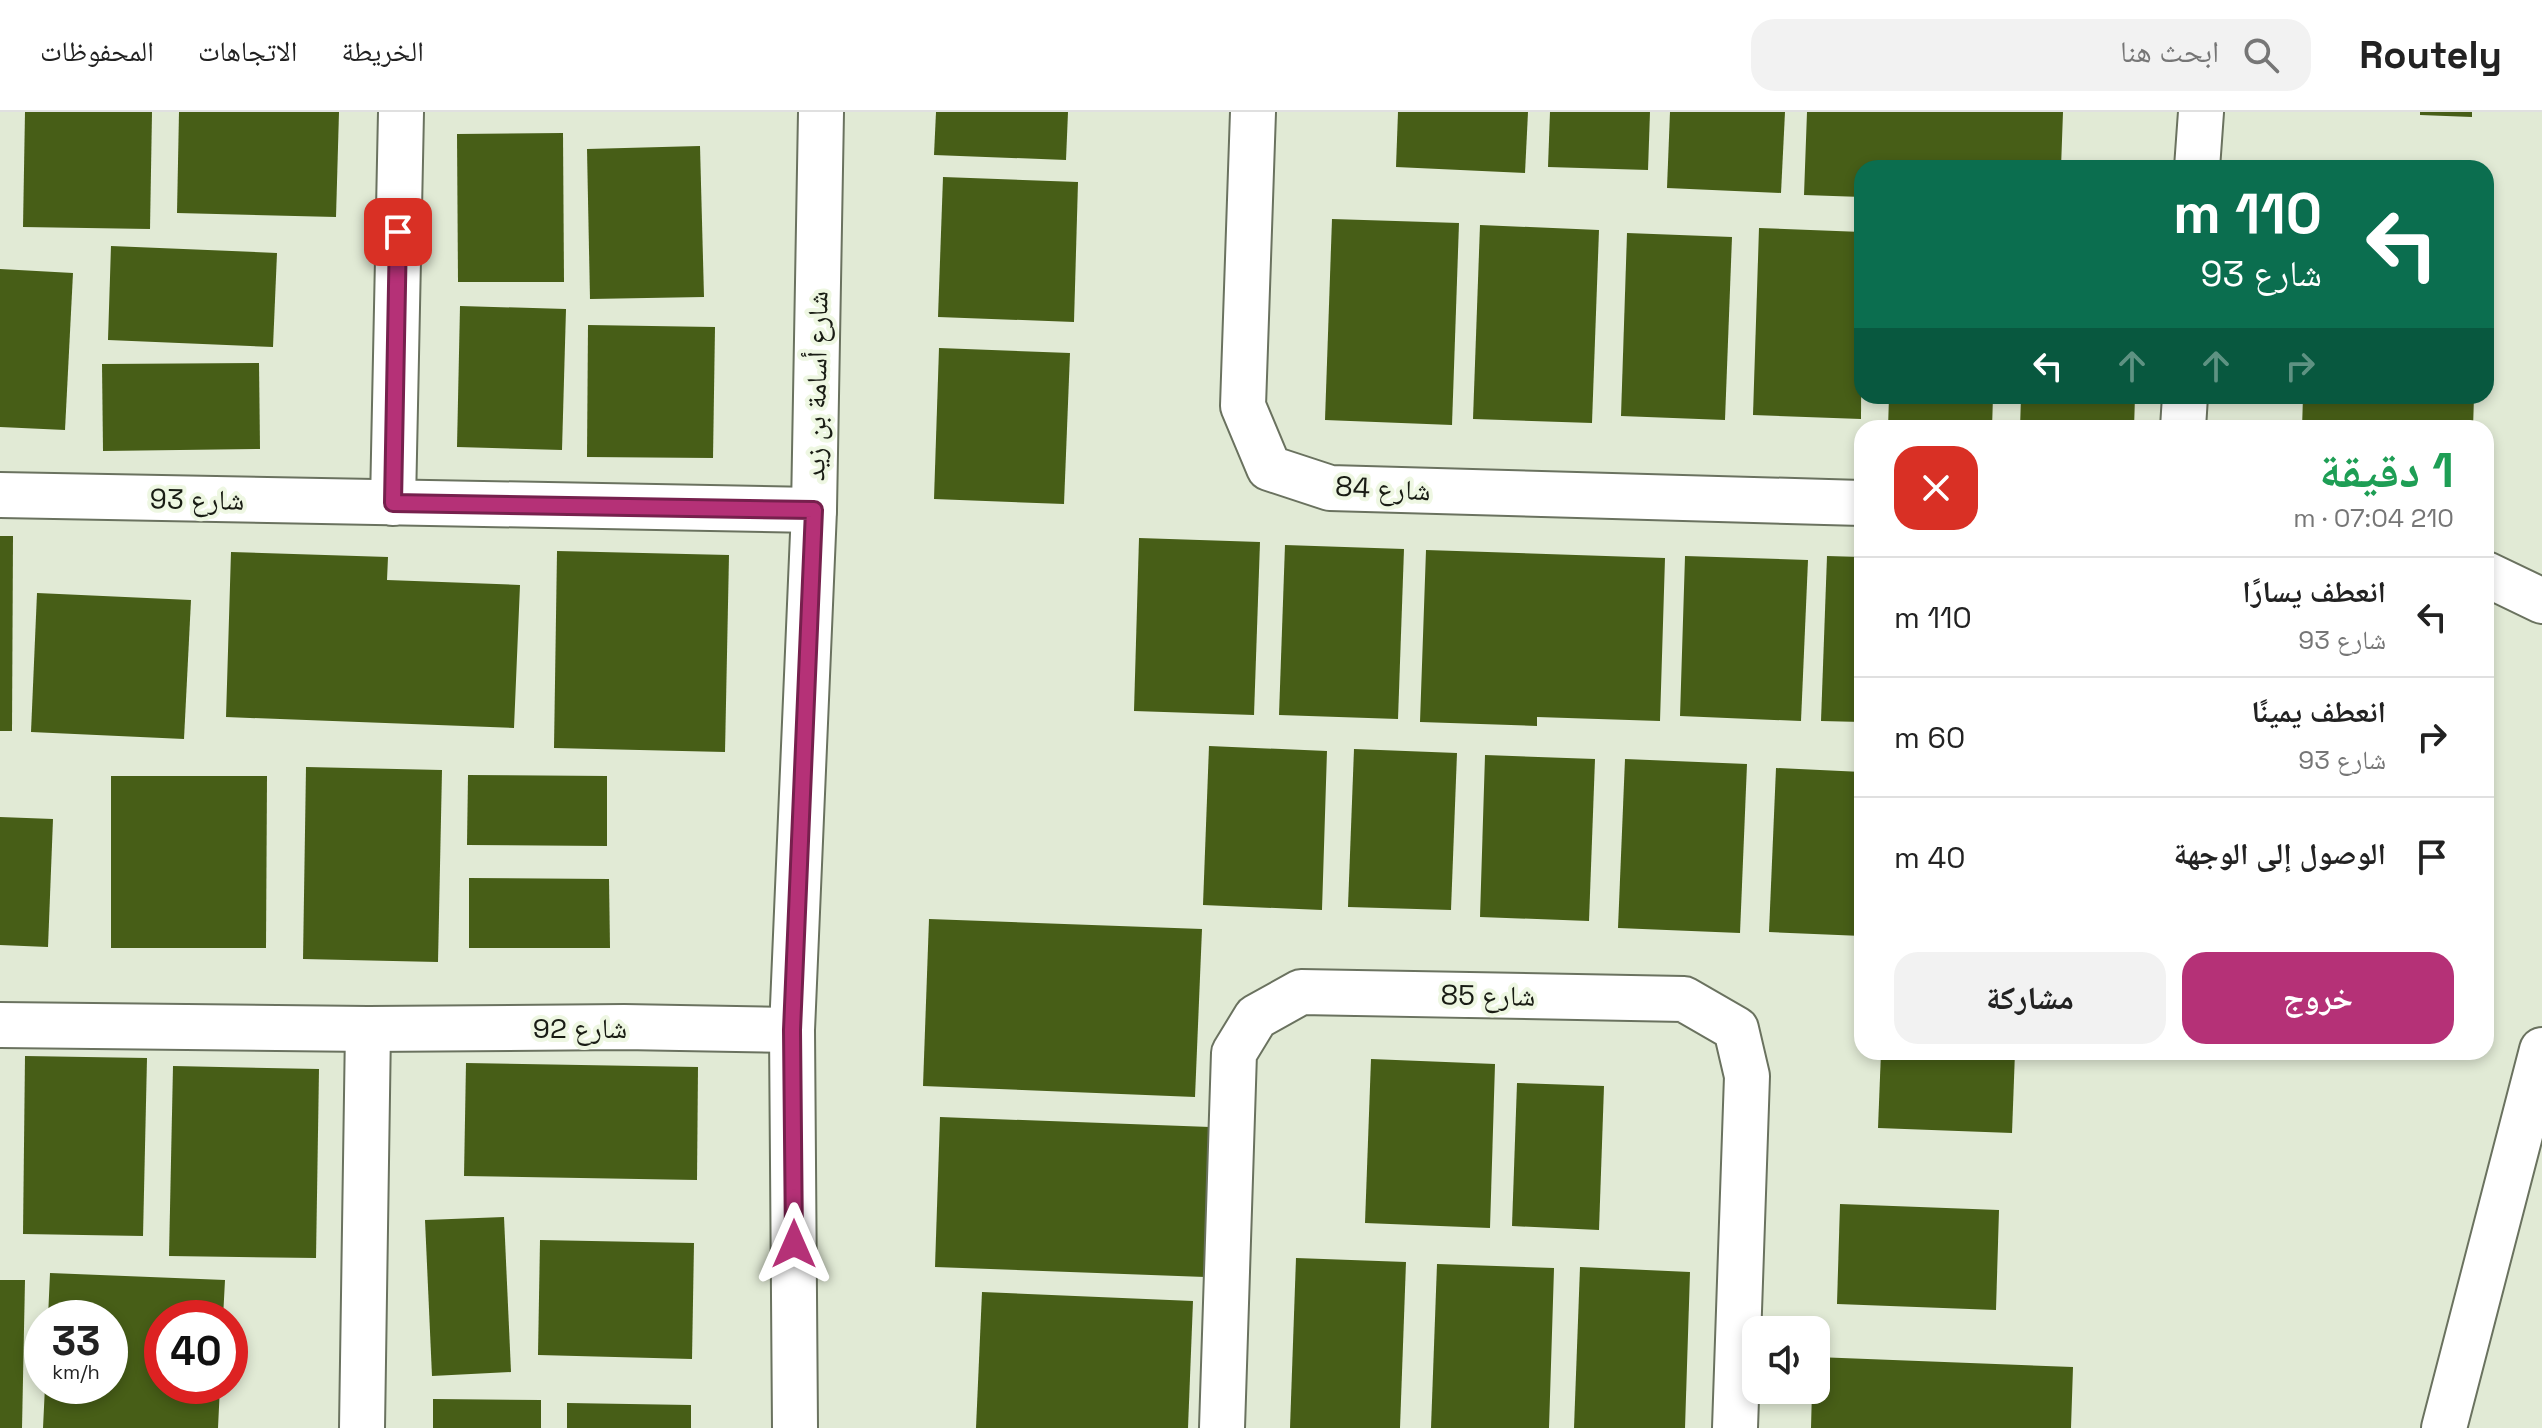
<!DOCTYPE html>
<html lang="ar">
<meta charset="utf-8">
<style>
:root{--surface:#fff;--page:#f2f2f2;--text:#222;--muted:#767676;--line:#e0e0e0;--accent:#b53177}
body{margin:0;font-family:"Space Grotesk","Noto Naskh Arabic",sans-serif;background:var(--page);color:var(--text);direction:rtl;height:100vh;display:flex;flex-direction:column;font-size:30px;white-space:nowrap}
*{box-sizing:border-box;margin:0}
p{font-size:26px;color:var(--muted)}
.icon{flex:none;width:44px;height:44px;fill:none;stroke:currentColor;stroke-width:2;stroke-linecap:round;stroke-linejoin:round}
.map{position:relative;flex:1;overflow:hidden;direction:ltr}
.drawer{position:absolute;left:1854px;top:308px;width:640px;height:640px;display:flex;flex-direction:column;background:var(--surface);border-radius:24px;box-shadow:0 4px 12px #0003;direction:rtl}
.drawer>*{flex:none}
.guide{position:absolute;left:1854px;top:48px;width:640px;height:244px;border-radius:24px;box-shadow:0 4px 12px #0003;direction:rtl;background:#0b6e4f;color:#fff;overflow:hidden}
.controls{position:absolute;left:1742px;top:1204px;display:grid;gap:16px}
.controls a{display:grid;place-items:center;width:88px;height:88px;border-radius:16px;background:var(--surface);box-shadow:0 4px 12px #0003;font-size:40px}
.speed{position:absolute;left:24px;top:1188px;display:flex;gap:16px;font-size:40px;font-weight:700;text-align:center}
.speed>*{display:grid;place-content:center;width:104px;height:104px;border-radius:50%;background:var(--surface);box-shadow:0 4px 12px #0003;line-height:1}
.speed small{font-size:20px;font-weight:400}
.speed .limit{border:12px solid #d22;background:#fff;color:#111}
.pin{position:absolute;display:grid;place-items:center;width:68px;height:68px;color:#fff;margin:-34px;border-radius:16px;box-shadow:0 4px 12px #0006}
.me{position:absolute;width:88px;margin:-44px;rotate:0deg;stroke-linejoin:round;filter:drop-shadow(0 0 6px #0008)}
.turn{display:flex;align-items:center;gap:28px;height:168px;padding:0 40px;font-size:36px}
.turn .icon{width:104px;height:104px;stroke-width:2.5}
.turn b{display:block;font-size:56px;line-height:68px}
.lanes{display:flex;align-items:center;height:76px;padding:0 40px;background:#0003;justify-content:center;gap:40px;direction:ltr}
.lanes .off{opacity:.35}
.round{display:grid;place-items:center;flex:none;width:84px;height:84px;border-radius:24px;background:var(--page)}
.head{display:flex;align-items:center;justify-content:space-between;height:136px;padding:0 40px}
h1{font-size:48px;font-weight:700;line-height:60px;color:#1e9e55}
.cta{display:flex;gap:16px;margin-top:auto;padding:16px 40px}
.cta a{flex:1;height:92px;border-radius:24px;background:var(--accent);color:#fff;font-size:32px;font-weight:700;line-height:92px;text-align:center}
.cta a+a{background:var(--page);color:var(--text)}
ul{padding:0;list-style:none}
li{display:flex;align-items:center;gap:24px;height:120px;padding:0 40px;border-top:2px solid var(--line)}
li div{flex:1}
li b{display:block;font-size:30px}
li em{font-style:normal}
header{display:flex;align-items:center;gap:48px;box-sizing:border-box;height:112px;padding:0 40px;background:var(--surface);border-bottom:2px solid var(--line)}
header strong{font-size:38px}
nav{display:flex;gap:44px;margin-inline-start:auto;font-size:28px}
.search{width:560px;height:72px;background:var(--page);display:flex;align-items:center;gap:20px;box-sizing:border-box;padding:0 28px;border-radius:24px;color:var(--muted);font-size:30px}
.map>svg:first-child{display:block}
.building{fill:#475e17}
.lines{fill:none;stroke-linecap:round;stroke-linejoin:round}
.minor-casing{stroke:#6a725f;stroke-width:48}
.minor{stroke:#fff;stroke-width:44}
.route-casing{stroke:#76204d;stroke-width:20}
.route{stroke:#b53177;stroke-width:14}
.labels{text-anchor:middle;dominant-baseline:central;stroke-width:8;stroke-linejoin:round;paint-order:stroke}
.street-label{font-size:28px;fill:#191c14;stroke:#eef7e2}
</style>
<header>
<strong>Routely</strong>
<div class="search"><svg class="icon" aria-label="search" viewBox="0 0 24 24"><circle cx="10" cy="10" r="6"/><path d="M15 15l6 6"/></svg>ابحث هنا</div>
<nav><a>الخريطة</a><a>الاتجاهات</a><a>المحفوظات</a></nav>
</header>
<div class="map">
<svg width="2542" height="1316" viewBox="0 0 2542 1316">
<rect width="100%" height="100%" fill="#e1ead5"/>
<g class="building">
<path d="M25,0H152L150,117L23,115Z"/>
<path d="M179,0H339L336,105L177,101Z"/>
<path d="M936,0H1068L1066,48L934,43Z"/>
<path d="M1398,0H1528L1525,61L1396,55Z"/>
<path d="M1550,0H1650L1648,58L1548,55Z"/>
<path d="M1670,0H1785L1781,81L1667,76Z"/>
<path d="M1807,0H2063L2061,56H1862V85L1804,83Z"/>
<path d="M2420,0H2472V5L2420,3Z"/>
<path d="M563,21L564,170H458L457,22Z"/>
<path d="M700,34L704,185L590,187L587,37Z"/>
<path d="M943,65L1078,70L1074,210L938,205Z"/>
<path d="M1332,107L1459,111L1452,313L1325,308Z"/>
<path d="M1480,113L1599,118L1592,311L1473,307Z"/>
<path d="M1759,116L1862,120L1861,307L1753,303Z"/>
<path d="M1627,121L1732,125L1725,308L1621,304Z"/>
<path d="M111,134L277,141L273,235L108,228Z"/>
<path d="M0,157L73,161L65,318L0,315Z"/>
<path d="M460,194L566,197L562,338L457,335Z"/>
<path d="M588,213L715,215L713,346L587,345Z"/>
<path d="M939,236L1070,241L1064,392L934,387Z"/>
<path d="M259,251L260,337L103,339L102,252Z"/>
<path d="M1889,284H1993L1992,316H1888Z"/>
<path d="M2021,284H2135L2134,316H2020Z"/>
<path d="M2303,284H2474L2473,316H2302Z"/>
<path d="M0,424H13L12,619H0Z"/>
<path d="M1139,426L1260,430L1254,603L1134,599Z"/>
<path d="M1285,433L1404,437L1398,607L1279,603Z"/>
<path d="M1426,438L1665,446L1660,609L1537,605V614L1420,610Z"/>
<path d="M557,439L729,443L725,640L554,636Z"/>
<path d="M231,440L388,445L387,468L520,473L514,616L226,605Z"/>
<path d="M1685,444L1808,448L1801,609L1680,604Z"/>
<path d="M1827,444L1862,445V610L1821,609Z"/>
<path d="M37,481L191,488L184,627L31,620Z"/>
<path d="M1209,634L1327,639L1322,798L1203,793Z"/>
<path d="M1354,637L1457,641L1451,798L1348,795Z"/>
<path d="M1485,643L1595,647L1589,809L1480,805Z"/>
<path d="M1625,647L1747,652L1740,821L1618,816Z"/>
<path d="M306,655L442,658L438,850L303,847Z"/>
<path d="M1776,656L1862,660V824L1769,820Z"/>
<path d="M468,663L607,664V734L467,733Z"/>
<path d="M111,664H267L266,836H111Z"/>
<path d="M0,705L53,707L48,835L0,833Z"/>
<path d="M469,766L609,767L610,836H469Z"/>
<path d="M929,807L1202,817L1195,985L923,974Z"/>
<path d="M1881,940H2015L2012,1021L1878,1016Z"/>
<path d="M25,944L147,946L143,1124L23,1122Z"/>
<path d="M1371,947L1495,952L1490,1116L1365,1111Z"/>
<path d="M466,951L698,955L697,1068L464,1064Z"/>
<path d="M173,954L319,957L316,1146L169,1144Z"/>
<path d="M1517,971L1604,974L1599,1118L1512,1114Z"/>
<path d="M940,1005L1210,1015L1205,1165L935,1155Z"/>
<path d="M1840,1092L1999,1098L1996,1198L1837,1192Z"/>
<path d="M504,1105L511,1260L432,1264L425,1108Z"/>
<path d="M540,1128L694,1131L692,1247L538,1243Z"/>
<path d="M1296,1146L1406,1150L1400,1316H1290Z"/>
<path d="M1437,1152L1554,1156L1549,1316H1431Z"/>
<path d="M1580,1155L1690,1160L1685,1316H1574Z"/>
<path d="M50,1161L225,1168L223,1206H162V1274H220L218,1316H43L45,1274H110V1206H48Z"/>
<path d="M0,1168H25L22,1316H0Z"/>
<path d="M982,1180L1193,1189L1188,1316H976Z"/>
<path d="M1816,1245L2073,1255L2071,1316H1811L1812,1278H1816Z"/>
<path d="M433,1287L541,1288V1316H433Z"/>
<path d="M567,1291L691,1293V1316H567Z"/>
</g>
<g class="lines">
<g class="minor-casing">
<g id="minor">
<path d="M1253,0L1243,294L1269,356L1330,376L1862,391"/>
<path d="M2197,56L2201,0"/>
<path d="M2183,316L2185,284"/>
<path d="M0,383L814,398"/>
<path d="M393,391L401,0"/>
<path d="M2486,462L2542,489"/>
<path d="M0,913L368,917L624,915L792,918"/>
<path d="M362,1316L368,917"/>
<path d="M795,1316L792,918L814,398L821,0"/>
<path d="M1222,1316L1234,941L1256,905L1301,880L1684,887L1736,917L1747,964L1735,1316"/>
<path d="M2444,1316L2542,938"/>
</g>
</g>
<use href="#minor" class="minor"/>
</g>
<g class="lines">
<g class="route-casing">
<path id="route" d="M398,120L393,391L814,398L792,918L794,1132"/>
</g>
<use href="#route" class="route"/>
</g>
<g class="labels">
<g class="street-label">
<text transform="translate(816 274) rotate(-89)">شارع أسامة بن زيد</text>
<text transform="translate(1383 376) rotate(3)">شارع 84</text>
<text transform="translate(197 387) rotate(1)">شارع 93</text>
<text transform="translate(1488 883) rotate(1)">شارع 85</text>
<text x="580" y="916">شارع 92</text>
</g>
</g>
</svg>
<div class="controls">
<a><svg class="icon" aria-label="sound" viewBox="0 0 24 24"><path d="M4 9h4l5-4v14l-5-4H4zM17 9q2 3 0 6"/></svg></a>
</div>
<div class="speed"><div>33<small>km/h</small></div><div class="limit">40</div></div>
<div class="pin" style="left:398px;top:120px;background:#d93025"><svg class="icon" aria-label="arrive" viewBox="0 0 24 24"><path d="M6 21V4h12l-3 4 3 4H6"/></svg></div>
<svg class="me" style="left:794px;top:1132px" viewBox="-20 -20 40 40"><path d="M0-17L14 15 0 8-14 15z" fill="#b53177" stroke="#fff" stroke-width="4"/></svg>
<div class="guide">
<div class="turn"><svg class="icon" aria-label="left" viewBox="0 0 24 24"><path d="M17 20v-9H6M10 6l-5 5 5 5"/></svg><div><b>110 m</b>شارع 93</div></div>
<div class="lanes"><svg class="icon" aria-label="left" viewBox="0 0 24 24"><path d="M17 20v-9H6M10 6l-5 5 5 5"/></svg><svg class="icon off" aria-label="ahead" viewBox="0 0 24 24"><path d="M12 20V5M6 11l6-6 6 6"/></svg><svg class="icon off" aria-label="ahead" viewBox="0 0 24 24"><path d="M12 20V5M6 11l6-6 6 6"/></svg><svg class="icon off" aria-label="right" viewBox="0 0 24 24"><path d="M7 20v-9h11M14 6l5 5-5 5"/></svg></div>
</div>
<section class="drawer">
<div class="head"><div><h1>1 دقيقة</h1><p>210 m · 07:04</p></div><a class="round" style="background:#d93025;color:#fff"><svg class="icon" aria-label="close" viewBox="0 0 24 24"><path d="M6 6l12 12M18 6L6 18"/></svg></a></div>
<ul>
<li><svg class="icon" aria-label="left" viewBox="0 0 24 24"><path d="M17 20v-9H6M10 6l-5 5 5 5"/></svg><div><b>انعطف يسارًا</b><p>شارع 93</p></div><em>110 m</em></li>
<li><svg class="icon" aria-label="right" viewBox="0 0 24 24"><path d="M7 20v-9h11M14 6l5 5-5 5"/></svg><div><b>انعطف يمينًا</b><p>شارع 93</p></div><em>60 m</em></li>
<li><svg class="icon" aria-label="arrive" viewBox="0 0 24 24"><path d="M6 21V4h12l-3 4 3 4H6"/></svg><div><b>الوصول إلى الوجهة</b></div><em>40 m</em></li>
</ul>
<div class="cta"><a>خروج</a><a>مشاركة</a></div>
</section>
</div>
